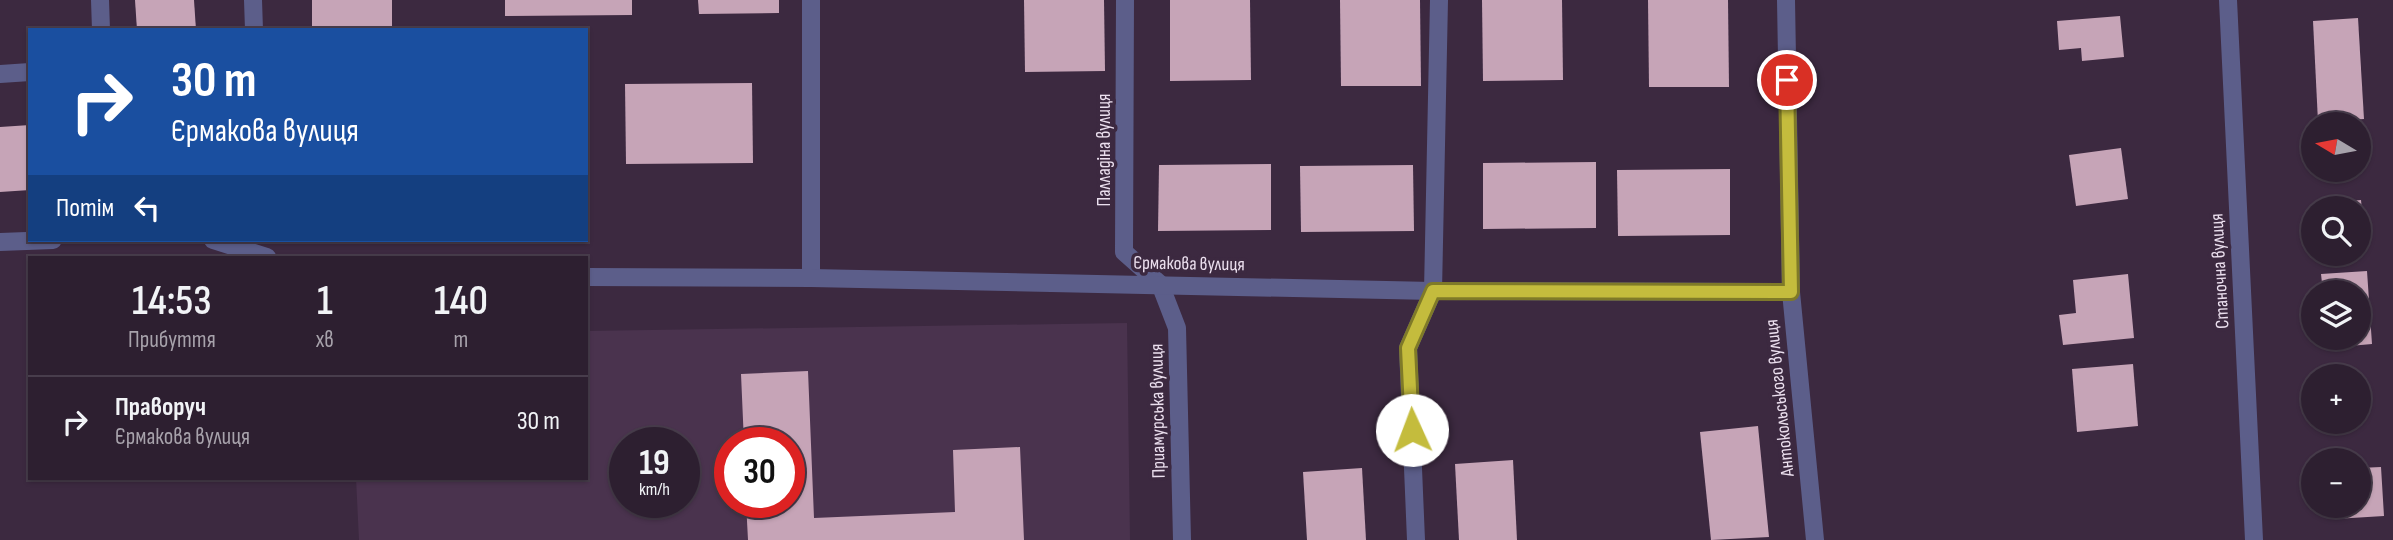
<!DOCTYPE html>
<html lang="uk">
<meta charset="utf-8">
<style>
:root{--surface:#2d1f30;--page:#392c3c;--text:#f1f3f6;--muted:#a7a2ab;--line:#483d4c}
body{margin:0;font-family:"Sofia Sans Condensed",sans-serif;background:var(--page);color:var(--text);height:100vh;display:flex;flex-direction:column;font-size:26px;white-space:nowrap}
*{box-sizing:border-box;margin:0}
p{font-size:23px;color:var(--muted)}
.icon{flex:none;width:38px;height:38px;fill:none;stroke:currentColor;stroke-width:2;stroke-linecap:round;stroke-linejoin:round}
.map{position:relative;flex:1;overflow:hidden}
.side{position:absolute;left:28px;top:256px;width:560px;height:224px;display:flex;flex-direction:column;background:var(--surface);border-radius:0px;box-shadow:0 2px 5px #0004,0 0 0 2px var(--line)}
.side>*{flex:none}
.hud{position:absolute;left:28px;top:28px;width:560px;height:214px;border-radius:0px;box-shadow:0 2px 5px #0004,0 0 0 2px var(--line);background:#1a4fa0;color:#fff;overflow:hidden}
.needle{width:46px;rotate:280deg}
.controls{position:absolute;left:2301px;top:112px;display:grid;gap:14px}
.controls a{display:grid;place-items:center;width:70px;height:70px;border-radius:50%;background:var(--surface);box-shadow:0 2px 5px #0004,0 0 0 2px var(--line);font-size:35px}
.speed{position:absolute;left:609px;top:427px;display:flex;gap:14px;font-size:35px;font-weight:700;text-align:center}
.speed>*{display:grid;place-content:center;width:91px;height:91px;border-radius:50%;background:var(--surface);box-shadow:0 2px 5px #0004,0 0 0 2px var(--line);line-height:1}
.speed small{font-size:18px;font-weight:400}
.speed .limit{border:10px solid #d22;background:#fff;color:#111}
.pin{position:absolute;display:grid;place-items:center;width:60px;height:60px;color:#fff;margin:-30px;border:4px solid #fff;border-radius:50%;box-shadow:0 2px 7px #0007}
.me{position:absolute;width:77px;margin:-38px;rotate:358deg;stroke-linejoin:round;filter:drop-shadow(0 0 5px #0008)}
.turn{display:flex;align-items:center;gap:24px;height:147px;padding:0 28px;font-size:32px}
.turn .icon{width:91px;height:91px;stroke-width:2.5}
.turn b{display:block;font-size:49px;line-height:60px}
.then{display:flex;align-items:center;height:66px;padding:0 28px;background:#0003;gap:14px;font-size:26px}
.eta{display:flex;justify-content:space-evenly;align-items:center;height:119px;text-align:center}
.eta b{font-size:42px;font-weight:600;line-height:49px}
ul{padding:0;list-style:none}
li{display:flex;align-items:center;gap:21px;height:91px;padding:0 28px;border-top:2px solid var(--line)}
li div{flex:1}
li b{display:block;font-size:26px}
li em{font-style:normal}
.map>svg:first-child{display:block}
.built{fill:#4a334e;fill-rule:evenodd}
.building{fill:#c6a4b7}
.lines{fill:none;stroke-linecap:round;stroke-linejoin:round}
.minor{stroke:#5c5e8a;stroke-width:18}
.route-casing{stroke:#7f7a28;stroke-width:18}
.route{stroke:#c4bc3d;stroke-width:12}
.labels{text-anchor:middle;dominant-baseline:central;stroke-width:7;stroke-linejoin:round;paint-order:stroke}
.street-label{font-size:19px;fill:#ebdfee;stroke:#3c2940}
</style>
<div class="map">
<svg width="2393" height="540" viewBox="0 0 2393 540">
<rect width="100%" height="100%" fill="#3c2940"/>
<path class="built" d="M1127,323L1130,540H359L356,478H586V331ZM625,443H684V502H625ZM730,443H789V502H730Z"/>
<g class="building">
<path d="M135,0H194L196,30H137Z"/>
<rect x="312" y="0" width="80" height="30"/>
<path d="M505,0H632V15L505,16Z"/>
<path d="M698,0H779V13L699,14Z"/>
<path d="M1024,0H1104L1105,71L1025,72Z"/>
<path d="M1170,0H1250L1251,80L1170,81Z"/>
<path d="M1340,0H1420L1421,86H1341Z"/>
<path d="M1482,0H1562L1563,80L1483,81Z"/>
<path d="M1648,0H1728L1729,87H1649Z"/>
<path d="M2120,16L2124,57L2082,61L2081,48L2059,50L2057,21Z"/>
<path d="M2358,18L2364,119L2318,122L2313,21Z"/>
<path d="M752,83L753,163L626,164L625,84Z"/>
<path d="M30,125V190L0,192V127Z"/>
<path d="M2121,148L2128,199L2076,206L2069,155Z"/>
<path d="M1596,162V228L1483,229V163Z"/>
<path d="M1271,164V230L1158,231L1159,165Z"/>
<path d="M1413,165L1414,231L1301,232L1300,166Z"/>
<path d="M1730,169V235L1618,236L1617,170Z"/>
<path d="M2361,200L2364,232L2359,233V208H2317V204Z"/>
<path d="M2367,271L2372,344L2327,348L2326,338H2359V292H2323L2321,274Z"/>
<path d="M2128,274L2134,338L2063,345L2059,315L2076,313L2073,280Z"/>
<path d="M2133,364L2138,426L2077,432L2072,369Z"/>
<path d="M808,371L814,518L955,512L953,450L1020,447L1024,540H748L746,502H789V443H744L741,374Z"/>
<path d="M1758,426L1769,537L1711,540L1700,432Z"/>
<path d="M2356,455V460H2330V456Z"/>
<path d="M1513,460L1517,540H1459L1455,464Z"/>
<path d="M2381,467L2384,516L2335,519L2334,506H2359V468Z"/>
<path d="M1362,468L1366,540H1307L1303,472Z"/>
</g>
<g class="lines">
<g class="minor">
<path d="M100,0L101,30"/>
<path d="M253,0L254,30"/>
<path d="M811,0V278"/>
<path d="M1125,0L1124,252L1160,284L1177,328L1182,540"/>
<path d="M1786,0L1791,292L1815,540"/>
<path d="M2228,0L2254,540"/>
<path d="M0,74L30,72"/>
<path d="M213,240L267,257"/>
<path d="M0,242L53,240"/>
<path d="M586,277L811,278L1433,291L1791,292"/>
<path d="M1416,540L1408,348L1433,291L1439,0"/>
</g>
</g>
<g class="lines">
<g class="route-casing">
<path id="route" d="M1412,430L1408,348L1433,291L1791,292L1787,80"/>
</g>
<use href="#route" class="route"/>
</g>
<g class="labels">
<g class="street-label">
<text transform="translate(1104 150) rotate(-90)">Палладіна вулиця</text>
<text transform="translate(1189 264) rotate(1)">Єрмакова вулиця</text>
<text transform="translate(2220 271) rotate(-93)">Станочна вулиця</text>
<text transform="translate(1780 398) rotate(-96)">Антокольського вулиця</text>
<text transform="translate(1158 411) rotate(-91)">Приамурська вулиця</text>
</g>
</g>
</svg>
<div class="controls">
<a><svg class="needle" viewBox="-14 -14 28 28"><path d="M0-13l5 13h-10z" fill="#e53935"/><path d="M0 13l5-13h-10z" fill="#a7a2ab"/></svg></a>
<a><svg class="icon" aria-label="search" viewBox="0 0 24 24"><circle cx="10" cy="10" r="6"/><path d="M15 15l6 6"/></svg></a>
<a><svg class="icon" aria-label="layers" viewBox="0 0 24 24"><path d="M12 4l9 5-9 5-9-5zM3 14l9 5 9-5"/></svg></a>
<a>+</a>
<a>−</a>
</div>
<div class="speed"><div>19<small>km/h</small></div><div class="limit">30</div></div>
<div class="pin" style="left:1787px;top:80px;background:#d93025"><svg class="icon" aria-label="arrive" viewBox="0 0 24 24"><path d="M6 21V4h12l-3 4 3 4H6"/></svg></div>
<svg class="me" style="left:1412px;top:430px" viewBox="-20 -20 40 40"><circle r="19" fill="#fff"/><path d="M0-13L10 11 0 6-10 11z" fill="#c4bc3d"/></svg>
<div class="hud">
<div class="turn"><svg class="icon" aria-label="right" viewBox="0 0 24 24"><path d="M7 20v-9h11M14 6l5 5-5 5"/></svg><div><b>30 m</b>Єрмакова вулиця</div></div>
<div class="then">Потім<svg class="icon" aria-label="left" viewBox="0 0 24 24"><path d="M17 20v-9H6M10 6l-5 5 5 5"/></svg></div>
</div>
<section class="side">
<div class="eta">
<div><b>14:53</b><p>Прибуття</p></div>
<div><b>1</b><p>хв</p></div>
<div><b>140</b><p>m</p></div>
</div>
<ul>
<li><svg class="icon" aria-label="right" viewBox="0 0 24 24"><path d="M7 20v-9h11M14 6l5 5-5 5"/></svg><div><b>Праворуч</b><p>Єрмакова вулиця</p></div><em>30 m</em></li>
</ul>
</section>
</div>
